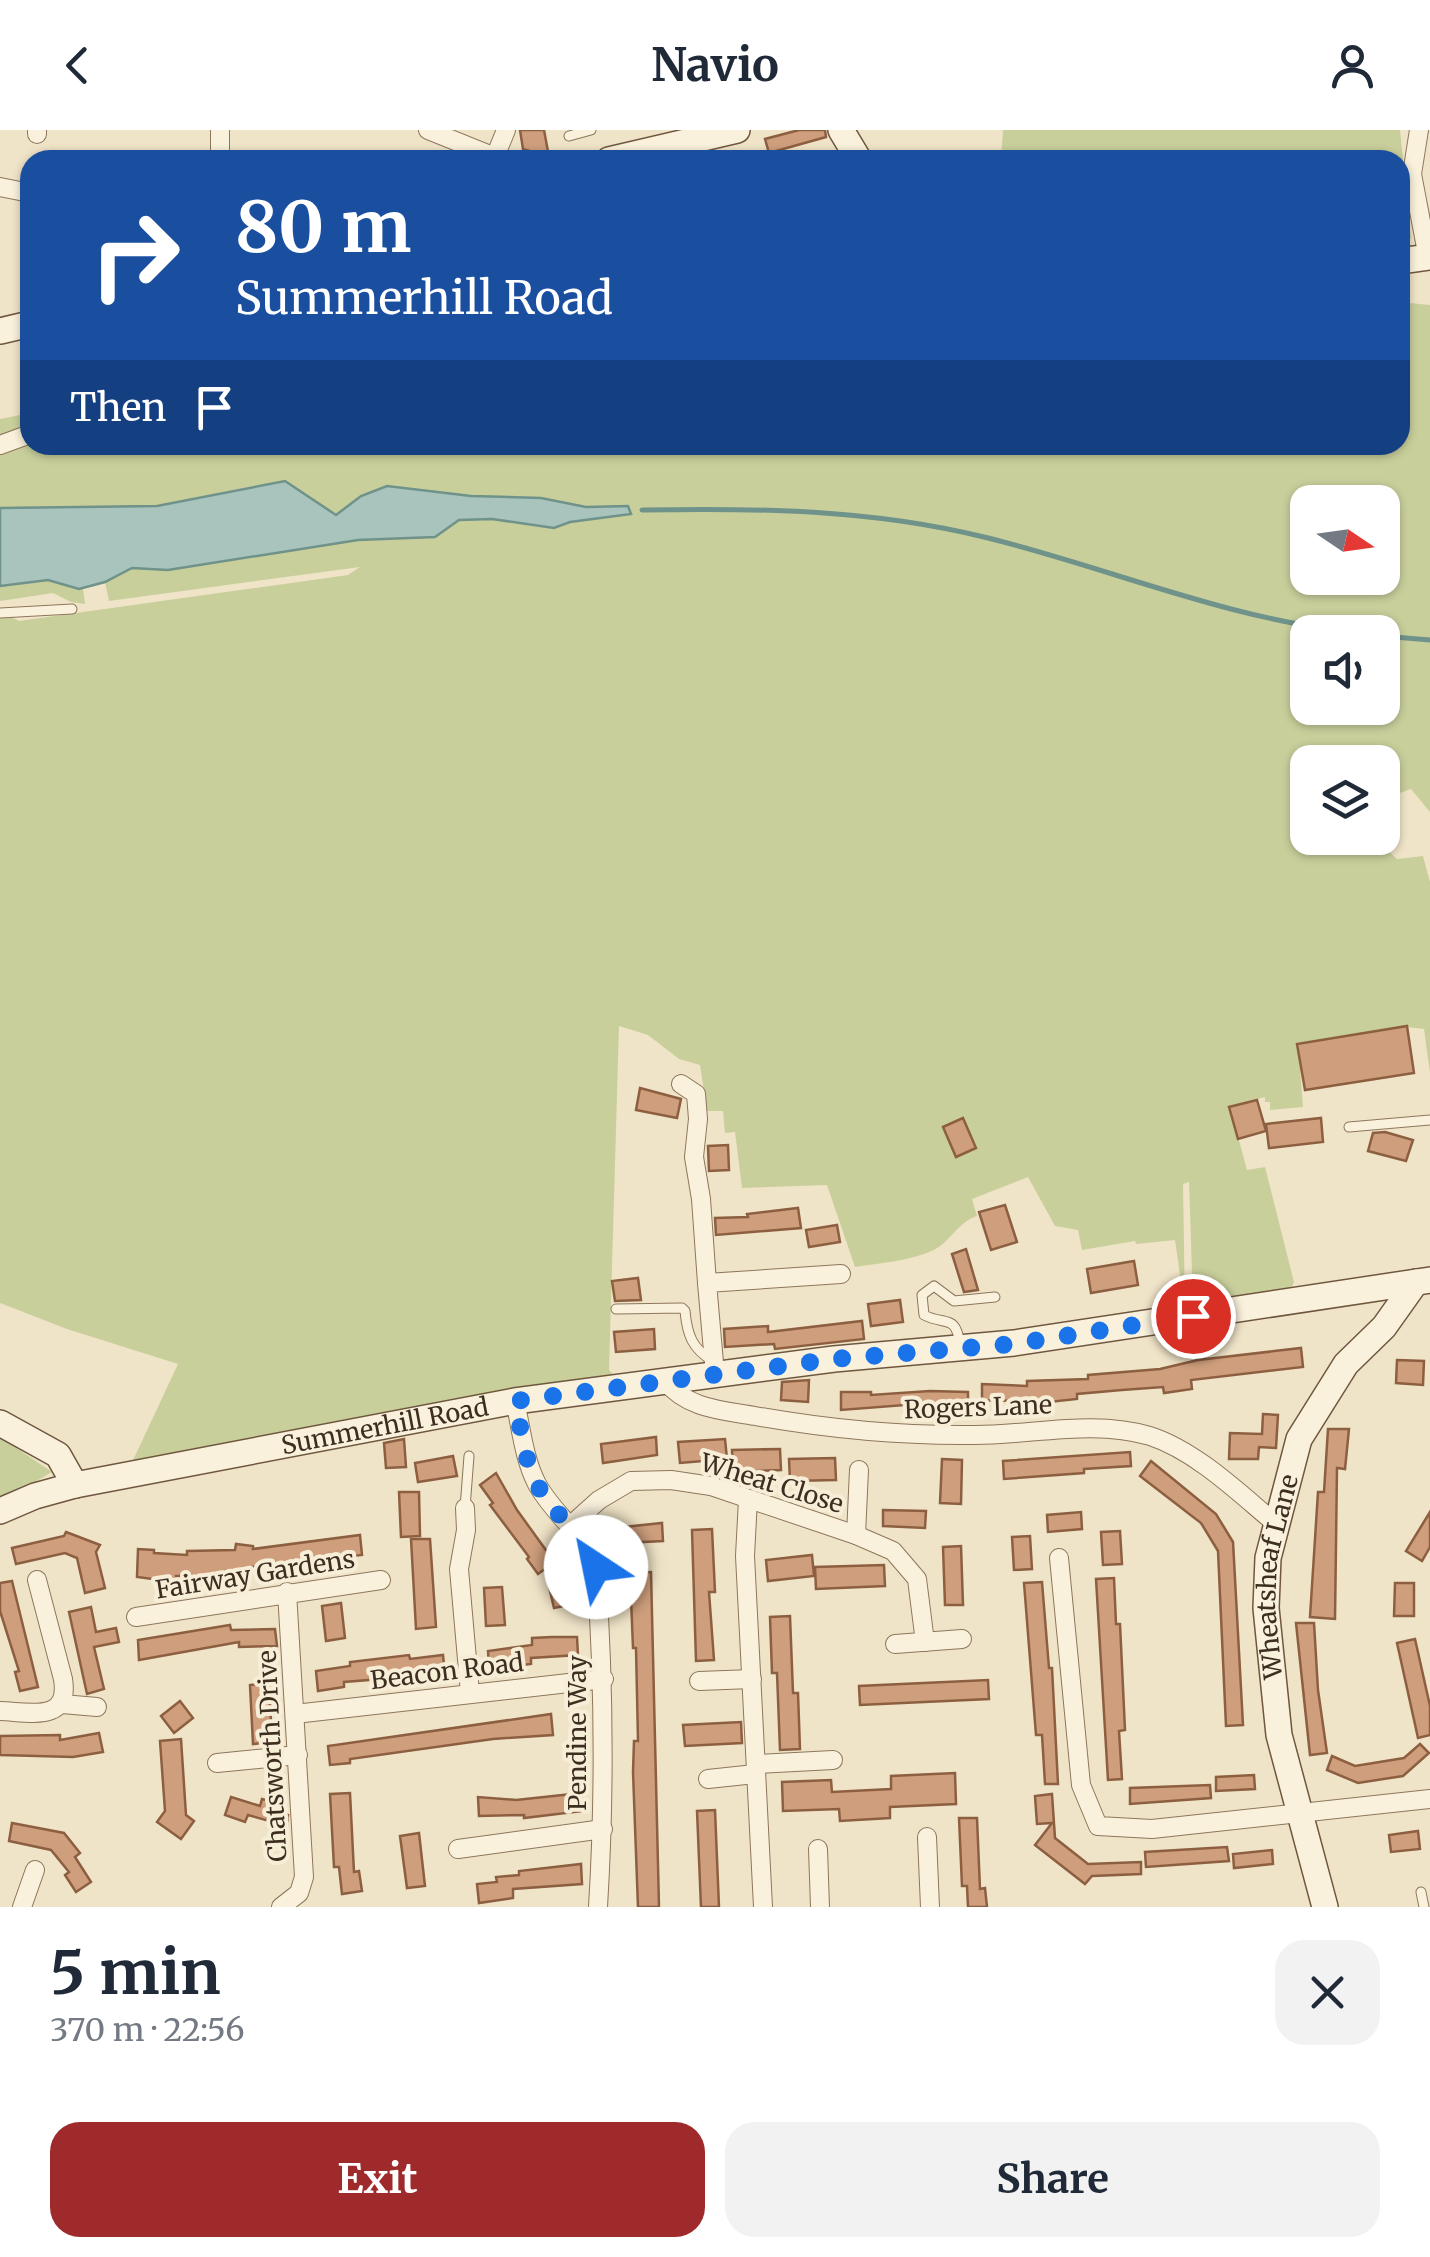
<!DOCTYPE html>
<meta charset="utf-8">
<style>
:root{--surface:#fff;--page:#f2f2f3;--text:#1f2937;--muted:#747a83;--accent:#9e2a2b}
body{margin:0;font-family:Merriweather,serif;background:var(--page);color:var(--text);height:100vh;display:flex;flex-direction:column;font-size:38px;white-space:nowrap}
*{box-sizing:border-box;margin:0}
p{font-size:32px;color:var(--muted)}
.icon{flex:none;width:55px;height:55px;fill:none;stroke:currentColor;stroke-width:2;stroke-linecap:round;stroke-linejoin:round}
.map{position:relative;height:1777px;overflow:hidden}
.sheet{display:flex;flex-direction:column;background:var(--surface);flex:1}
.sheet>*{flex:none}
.hud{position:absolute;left:20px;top:20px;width:1390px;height:305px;border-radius:30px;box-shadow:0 2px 8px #0004;background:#1a4fa0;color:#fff;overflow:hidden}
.needle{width:65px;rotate:103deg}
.controls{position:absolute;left:1290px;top:355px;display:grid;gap:20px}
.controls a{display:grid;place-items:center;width:110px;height:110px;border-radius:20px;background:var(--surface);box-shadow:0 2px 8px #0004;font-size:50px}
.pin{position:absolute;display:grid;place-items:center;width:85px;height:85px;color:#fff;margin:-42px;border:5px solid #fff;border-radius:50%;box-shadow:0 2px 10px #0007}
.me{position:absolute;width:110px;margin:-55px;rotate:326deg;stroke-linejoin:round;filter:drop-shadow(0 0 8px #0008)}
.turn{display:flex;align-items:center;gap:35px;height:210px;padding:0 50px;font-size:45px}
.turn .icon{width:130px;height:130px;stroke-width:2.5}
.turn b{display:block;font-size:70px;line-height:85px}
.then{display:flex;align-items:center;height:95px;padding:0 50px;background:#0003;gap:20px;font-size:38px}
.round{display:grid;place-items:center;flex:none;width:105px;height:105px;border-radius:30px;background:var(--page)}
.headline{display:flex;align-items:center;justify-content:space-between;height:170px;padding:0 50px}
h1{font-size:60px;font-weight:700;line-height:75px}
.button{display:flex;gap:20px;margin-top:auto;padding:20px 50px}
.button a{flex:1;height:115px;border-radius:30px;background:var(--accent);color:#fff;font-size:40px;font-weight:700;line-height:115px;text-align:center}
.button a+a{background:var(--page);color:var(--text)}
header{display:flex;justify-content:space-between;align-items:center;height:130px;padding:0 50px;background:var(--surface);font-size:45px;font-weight:700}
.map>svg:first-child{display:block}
.green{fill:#c9cf9b;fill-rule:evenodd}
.water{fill:#a9c4bc;stroke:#6f938a;stroke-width:2.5}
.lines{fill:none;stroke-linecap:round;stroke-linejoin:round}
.stream{stroke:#6f938a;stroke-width:5}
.building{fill:#cf9f7d;stroke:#8d5f41;stroke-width:2.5}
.lane-casing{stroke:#8d765c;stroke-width:11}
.street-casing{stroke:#8d765c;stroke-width:20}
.secondary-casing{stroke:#6f573f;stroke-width:28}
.lane{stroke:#faf1dc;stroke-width:9}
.street{stroke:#faf1dc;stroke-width:18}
.secondary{stroke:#faf1dc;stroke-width:25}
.route{stroke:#1a73e8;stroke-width:18;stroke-dasharray:0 32.4}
.labels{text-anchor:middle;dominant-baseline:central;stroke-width:8;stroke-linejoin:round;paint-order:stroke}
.street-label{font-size:25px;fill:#3d2e20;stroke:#f7eed8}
</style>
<header><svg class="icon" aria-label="back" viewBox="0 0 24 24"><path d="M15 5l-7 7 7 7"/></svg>Navio<svg class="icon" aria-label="person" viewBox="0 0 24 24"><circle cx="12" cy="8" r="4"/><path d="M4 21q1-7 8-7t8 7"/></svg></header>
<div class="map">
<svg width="1430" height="1777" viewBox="0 0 1430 1777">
<rect width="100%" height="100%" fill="#f0e4c8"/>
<g class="green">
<path d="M1003,0H1400L1411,109H1400V30H1001Z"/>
<path d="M1400,172L1430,175V682L1411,659L1383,669L1382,632H1308V708H1381L1385,718L1397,729L1423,726L1430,752V943L1424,899L1407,897L1298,913L1303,977L1270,980V972H1265V967L1230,977L1247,1040L1265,1037L1294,1152L1290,1161L1197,1181L1193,1173L1189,1052L1183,1054L1185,1180L1175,1110L1136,1114L1135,1111L1082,1120L1078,1100L1055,1096L1028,1047L972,1069L977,1086C958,1092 950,1112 934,1120C910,1131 880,1133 855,1137L827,1055L742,1058L735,1002L725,1003L723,981H707L700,935L679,929L648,905L619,896L609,1240L614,1245L605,1254L128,1341L178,1234L67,1199L0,1173V481L19,491L348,445L360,437L109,471L105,452L132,438L168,440L358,410L434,407L459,390L492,389L554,398L570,392L631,384L628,376L586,377L541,368L361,366L337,385L285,351L157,376L0,378V289L30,283V315H1400ZM1308,372H1382V448H1308ZM1308,502H1382V578H1308Z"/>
<path d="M48,450L83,458L85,474L71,472L53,463L0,471V456Z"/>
<path d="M0,1307L52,1342L0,1372Z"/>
</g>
<path class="water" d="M285,351L336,385L361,366L387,356L471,366L541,368L586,377L628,376L631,384L570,392L554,398L492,389L459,390L435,407L358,410L168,440L132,438L105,452L79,459L48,450L0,456V378L157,376Z"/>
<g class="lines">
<g class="stream">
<path d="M642,380C759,378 869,379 984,407C1107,437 1226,489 1353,502"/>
<path d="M1382,506L1430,510"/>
</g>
</g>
<g class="building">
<path d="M520,0H544L549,27L523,19Z"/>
<path d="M799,0H825L826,7L769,23L765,9Z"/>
<path d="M1407,896L1414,943L1305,960L1297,914Z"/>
<path d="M640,958L681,969L677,988L636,980Z"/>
<path d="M1257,970L1266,1001L1238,1009L1229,977Z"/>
<path d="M963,988L976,1018L956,1027L943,997Z"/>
<path d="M1321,988L1323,1012L1269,1018L1266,994Z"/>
<path d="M1385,1002L1413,1010L1406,1031L1368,1021L1373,1003Z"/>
<path d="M728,1015L729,1040L709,1041L708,1016Z"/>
<path d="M1005,1075L1017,1112L991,1120L979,1082Z"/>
<path d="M798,1078L801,1098L716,1105L715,1088L748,1087L747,1084Z"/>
<path d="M837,1095L840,1112L809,1117L806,1100Z"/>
<path d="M966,1119L978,1160L964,1162L952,1124Z"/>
<path d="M1134,1131L1138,1155L1091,1163L1087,1139Z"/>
<path d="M638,1148L641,1170L615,1171L612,1151Z"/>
<path d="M900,1170L903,1192L871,1196L868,1174Z"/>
<path d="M862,1191L864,1209L775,1219L774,1214L725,1217L724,1199L768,1196V1202Z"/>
<path d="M654,1199L655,1219L616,1222L614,1202Z"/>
<path d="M1301,1218L1303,1237L1191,1250L1192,1259L1164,1263L1163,1257L1122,1260L1077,1264V1269L1049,1272L982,1270V1254L1027,1256V1251L1088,1249V1245L1160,1239L1198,1230Z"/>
<path d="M1397,1230L1424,1231L1423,1255L1396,1253Z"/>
<path d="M809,1250L808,1272L781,1270L782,1252Z"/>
<path d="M930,1261L968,1262V1274L931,1273L841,1280V1262H871V1265Z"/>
<path d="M1263,1284L1278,1285L1276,1318L1259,1317L1258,1329H1229L1230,1303L1262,1304Z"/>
<path d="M1328,1299H1349L1345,1339L1337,1338L1335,1489L1310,1487L1318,1362H1324Z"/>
<path d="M656,1307L657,1325L603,1333L601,1314Z"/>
<path d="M404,1309L406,1337L386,1338L384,1313Z"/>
<path d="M725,1309L727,1329L680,1333L678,1312Z"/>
<path d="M780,1319L781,1340L733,1342L732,1320Z"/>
<path d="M1130,1322L1131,1336L1084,1339V1343L1004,1349L1003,1331Z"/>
<path d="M453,1326L457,1346L418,1352L415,1333Z"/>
<path d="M835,1328L836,1350L790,1351L789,1329Z"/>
<path d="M942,1329L962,1330L961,1374L940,1373Z"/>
<path d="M1151,1331L1216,1384L1233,1412L1243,1595L1226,1596L1218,1421L1201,1393L1140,1346Z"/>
<path d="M496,1343L517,1380L561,1441L547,1446L545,1439L538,1444L527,1429L529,1427L490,1375L493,1373L480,1355Z"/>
<path d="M399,1362H419L420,1406L401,1407Z"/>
<path d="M883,1380L926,1381L925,1398L883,1396Z"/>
<path d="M1081,1382L1082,1399L1048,1402L1047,1385Z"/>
<path d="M1430,1382V1417L1422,1431L1406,1421Z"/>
<path d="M662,1393L663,1411L624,1413V1418L607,1424L601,1405L624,1397Z"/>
<path d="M712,1399L715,1462H709L714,1530L696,1531L692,1400Z"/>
<path d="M1120,1401L1122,1434L1103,1435L1101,1402Z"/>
<path d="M66,1402L100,1415L96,1422L105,1458L85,1463L77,1428L65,1423L16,1434L12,1418L64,1406Z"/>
<path d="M360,1405L362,1425L251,1437V1443L225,1441L224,1446H176V1452L137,1447L138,1419L154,1420V1423L187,1425V1421L235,1420L236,1414L253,1416V1419Z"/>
<path d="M1030,1406L1032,1439L1014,1440L1012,1407Z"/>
<path d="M411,1409H430L436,1497L416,1499Z"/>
<path d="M961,1416L963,1475H945L943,1417Z"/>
<path d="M812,1425L814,1446L768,1451L766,1430Z"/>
<path d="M884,1435L885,1456L816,1459L815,1437Z"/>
<path d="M651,1442L659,1777H638L633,1642L634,1611H638L636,1518H633L630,1443Z"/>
<path d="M568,1447L574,1474L554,1478L547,1448Z"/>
<path d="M1114,1448L1116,1494H1120L1125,1600L1119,1601L1122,1649L1108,1650L1096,1449Z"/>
<path d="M12,1451L38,1557L20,1561L15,1542L19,1541L0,1481V1453Z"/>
<path d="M1042,1452L1049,1538H1052L1058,1654H1045L1042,1605H1036L1024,1453Z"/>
<path d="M1395,1453H1414V1486H1394Z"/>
<path d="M502,1457L505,1495L486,1496L484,1458Z"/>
<path d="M341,1473L345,1508L326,1511L322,1476Z"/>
<path d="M91,1477L96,1502L116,1498L119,1512L94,1517L104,1559L87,1564L69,1482Z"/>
<path d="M790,1486L793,1563H798L800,1619L780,1620L777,1543H772L770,1487Z"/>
<path d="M1296,1493H1314L1318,1560L1327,1623L1310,1625Z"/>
<path d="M230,1495L231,1500L275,1499L277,1516L239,1517V1512L139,1530L138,1510Z"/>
<path d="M552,1507H577L578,1525L531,1528V1534L489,1539L488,1521L532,1515V1508Z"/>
<path d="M1415,1509L1430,1576V1605L1418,1608L1397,1513Z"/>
<path d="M409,1525L410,1529L443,1525L445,1544L344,1552V1557L318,1561L316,1541L350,1536V1532Z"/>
<path d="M988,1550L989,1569L860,1575L859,1556Z"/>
<path d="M269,1553L272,1612L253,1614L250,1555Z"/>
<path d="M180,1571L193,1588L174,1603L161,1586Z"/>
<path d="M551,1584L553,1605L493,1609L350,1629V1633L330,1635L328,1616Z"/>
<path d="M741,1592L742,1613L685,1616L683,1595Z"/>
<path d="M99,1603L103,1622L73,1627L0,1625V1606L60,1605V1610Z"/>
<path d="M181,1609L186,1685L194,1691L181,1709L157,1692L165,1681L160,1611Z"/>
<path d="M1420,1614L1429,1623L1403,1646L1358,1653L1327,1640L1332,1626L1355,1636L1404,1628Z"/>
<path d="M955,1643L956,1674L890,1677V1688L840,1691L839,1679L783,1681L782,1652L831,1650L832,1662L891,1659V1646Z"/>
<path d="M1254,1645L1255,1659L1216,1661V1647Z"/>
<path d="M1210,1655L1211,1668L1130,1674V1658Z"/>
<path d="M350,1663L354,1742L359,1741L362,1761L342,1764L339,1737H334L330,1664Z"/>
<path d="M582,1663L583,1681L524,1688V1685L479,1686L478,1667L516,1670Z"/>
<path d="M1052,1664L1055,1708L1088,1734L1141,1732V1744L1092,1746L1085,1754L1035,1715L1052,1693L1037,1694L1035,1666Z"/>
<path d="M231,1667L260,1676L262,1669L282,1674L279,1683L288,1685L287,1696L248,1685L245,1692L225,1685Z"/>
<path d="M715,1680L719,1777H701L697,1681Z"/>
<path d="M959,1688H977L980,1759L985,1758L987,1777H968L967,1756H962Z"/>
<path d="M12,1693L64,1703L80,1723L75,1727L91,1752L76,1762L65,1745L69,1742L51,1720L9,1711Z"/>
<path d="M1418,1701L1420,1719L1391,1722L1389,1705Z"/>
<path d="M419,1703L425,1756L407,1758L400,1706Z"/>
<path d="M1227,1717L1229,1731L1146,1737L1145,1722Z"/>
<path d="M1272,1720L1273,1734L1234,1738L1233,1724Z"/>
<path d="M581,1734L582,1754L513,1759V1768L479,1773L477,1754L497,1752L496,1747L519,1745V1741Z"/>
</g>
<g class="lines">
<g class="lane-casing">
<g id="lane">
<path d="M569,6L591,0"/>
<path d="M0,483L72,479"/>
<path d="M1349,997L1430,990"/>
<path d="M616,1179L682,1178L685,1181C687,1204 692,1219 713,1231"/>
<path d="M960,1215C956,1183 945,1196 924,1185L922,1165L934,1156L954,1171L995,1167"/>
<path d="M465,1378L469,1326"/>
<path d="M1421,1762L1424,1777"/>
</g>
</g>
<g class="street-casing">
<g id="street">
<path d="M428,0L495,27L506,0"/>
<path d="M1419,0L1412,44L1428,128"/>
<path d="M37,4V0"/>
<path d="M220,30V0"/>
<path d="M0,57L30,63"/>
<path d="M0,315L30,304"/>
<path d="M681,954L696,964L698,989L694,1027L701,1069L707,1153"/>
<path d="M715,1244L707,1153L841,1144"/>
<path d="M665,1251C688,1279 721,1280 755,1286C828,1299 900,1306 975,1305C1032,1305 1094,1289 1150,1306C1196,1321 1239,1363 1275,1393"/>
<path d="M515,1271C521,1298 524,1329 537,1354C553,1384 585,1405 596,1437C604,1551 605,1663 598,1777"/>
<path d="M748,1369L745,1426L763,1777"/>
<path d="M465,1378L466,1400L459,1439L470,1563"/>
<path d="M569,1397L599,1370L631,1351L671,1350L711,1356L856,1405L893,1421L917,1449L925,1512"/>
<path d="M856,1405L859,1340"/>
<path d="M1059,1428L1081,1655L1098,1696L1152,1699L1430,1669"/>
<path d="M136,1487L381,1450"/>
<path d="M895,1514L962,1509"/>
<path d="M699,1551L752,1549"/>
<path d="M62,1574L97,1577"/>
<path d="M0,1581C30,1582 70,1593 63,1549L37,1450"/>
<path d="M295,1584L604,1549"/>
<path d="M217,1633L298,1625"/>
<path d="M756,1634L833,1630"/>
<path d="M708,1649L755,1644"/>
<path d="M927,1707L930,1777"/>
<path d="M458,1719L603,1699"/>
<path d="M818,1719L820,1777"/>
<path d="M22,1777L35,1740"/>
<path d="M281,1777L299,1763L304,1747L287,1462"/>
</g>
</g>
<g class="secondary-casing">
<g id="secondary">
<path d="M841,0L859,30"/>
<path d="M609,30L737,0"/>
<path d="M1400,131L1430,127"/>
<path d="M0,201L30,194"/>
<path d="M0,1293L58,1325L75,1355"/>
<path id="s1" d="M0,1381L35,1366L75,1355L515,1271L834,1229L1014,1213L1430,1150"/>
<path id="s2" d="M1325,1777L1279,1605L1266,1478L1268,1428L1299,1309L1346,1234L1384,1197L1416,1152"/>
</g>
</g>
<use href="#lane" class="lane"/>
<use href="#street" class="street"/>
<use href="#secondary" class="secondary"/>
</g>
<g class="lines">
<path class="route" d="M596,1437C585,1405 553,1385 537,1354C524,1329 521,1298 515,1271L834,1229L1014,1214L1193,1186"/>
</g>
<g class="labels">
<g class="street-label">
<text transform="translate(978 1277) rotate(-2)">Rogers Lane</text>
<text stroke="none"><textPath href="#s1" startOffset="395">Summerhill Road</textPath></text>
<text transform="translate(772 1353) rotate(17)">Wheat Close</text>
<text transform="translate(255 1444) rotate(-9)">Fairway Gardens</text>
<text stroke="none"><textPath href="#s2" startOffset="338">Wheatsheaf Lane</textPath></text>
<text transform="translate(447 1541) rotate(-7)">Beacon Road</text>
<text transform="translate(577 1603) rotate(-90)">Pendine Way</text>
<text transform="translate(272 1626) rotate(-93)">Chatsworth Drive</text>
</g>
</g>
</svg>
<div class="controls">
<a><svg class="needle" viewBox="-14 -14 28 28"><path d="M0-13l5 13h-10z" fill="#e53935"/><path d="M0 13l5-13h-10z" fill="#747a83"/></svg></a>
<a><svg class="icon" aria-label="sound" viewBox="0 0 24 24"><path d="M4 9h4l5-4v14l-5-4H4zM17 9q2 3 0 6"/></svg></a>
<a><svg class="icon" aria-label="layers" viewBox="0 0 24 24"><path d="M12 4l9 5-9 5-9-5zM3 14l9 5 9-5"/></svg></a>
</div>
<div class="pin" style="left:1193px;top:1186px;background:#d93025"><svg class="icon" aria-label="arrive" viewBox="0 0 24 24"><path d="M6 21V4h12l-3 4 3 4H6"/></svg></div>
<svg class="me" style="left:596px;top:1437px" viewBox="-20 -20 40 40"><circle r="19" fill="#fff"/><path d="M0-13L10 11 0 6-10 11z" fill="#1a73e8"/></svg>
<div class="hud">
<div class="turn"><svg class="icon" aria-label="right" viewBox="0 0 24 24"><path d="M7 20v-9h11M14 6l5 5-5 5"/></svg><div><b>80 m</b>Summerhill Road</div></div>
<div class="then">Then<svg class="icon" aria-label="arrive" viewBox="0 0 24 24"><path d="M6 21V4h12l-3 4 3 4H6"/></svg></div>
</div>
</div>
<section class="sheet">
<div class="headline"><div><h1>5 min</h1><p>370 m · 22:56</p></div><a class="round"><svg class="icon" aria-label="close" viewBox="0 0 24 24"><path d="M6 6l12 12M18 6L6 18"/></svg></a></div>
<div class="button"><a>Exit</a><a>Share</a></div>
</section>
